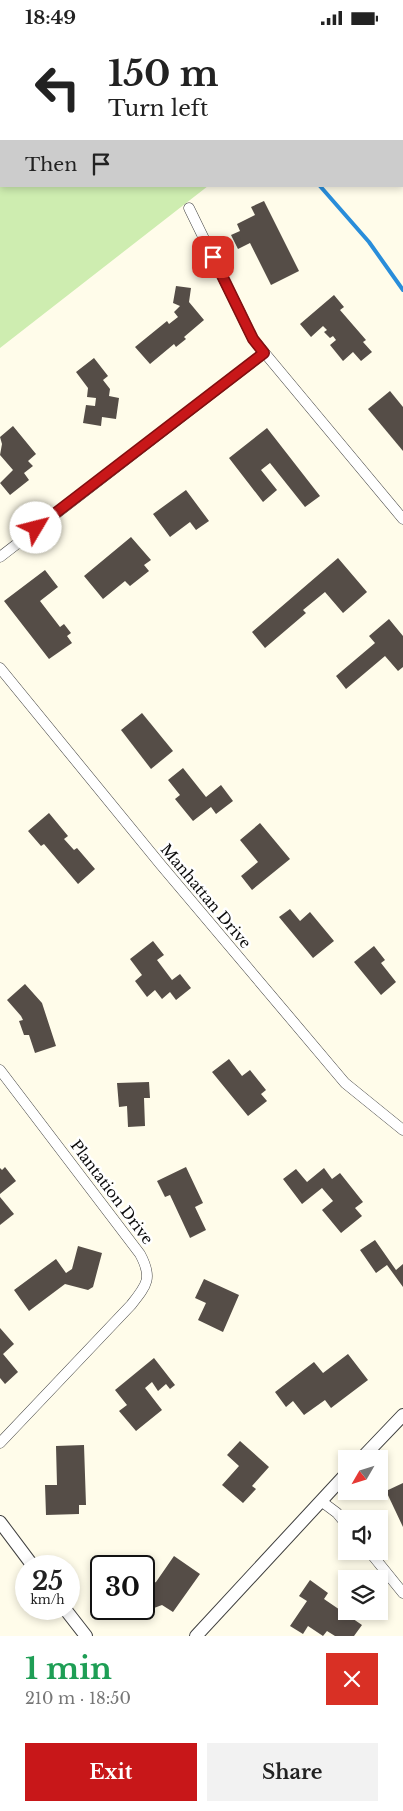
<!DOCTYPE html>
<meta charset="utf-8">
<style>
:root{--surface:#fff;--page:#f2f2f2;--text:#222;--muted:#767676;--accent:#c81719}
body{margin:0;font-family:"Libre Baskerville",serif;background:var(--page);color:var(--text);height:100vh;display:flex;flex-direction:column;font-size:19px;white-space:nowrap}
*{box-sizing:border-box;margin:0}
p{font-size:16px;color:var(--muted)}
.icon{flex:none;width:28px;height:28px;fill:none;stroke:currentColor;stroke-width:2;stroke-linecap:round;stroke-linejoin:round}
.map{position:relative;height:1601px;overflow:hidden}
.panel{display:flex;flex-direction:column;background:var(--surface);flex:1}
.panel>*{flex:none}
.guide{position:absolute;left:0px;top:0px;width:404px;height:152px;box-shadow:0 2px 8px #0003;background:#fff;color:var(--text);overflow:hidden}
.needle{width:32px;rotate:231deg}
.tools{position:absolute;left:338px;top:1415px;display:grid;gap:10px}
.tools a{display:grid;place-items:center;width:50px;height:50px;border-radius:0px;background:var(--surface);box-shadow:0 2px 8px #0003;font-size:25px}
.speed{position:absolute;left:15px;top:1520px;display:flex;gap:10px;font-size:25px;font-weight:700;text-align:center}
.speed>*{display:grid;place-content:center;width:65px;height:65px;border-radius:50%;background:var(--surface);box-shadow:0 2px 8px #0003;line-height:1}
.speed small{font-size:12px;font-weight:400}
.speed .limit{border:2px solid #111;border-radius:8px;background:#fff;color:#111}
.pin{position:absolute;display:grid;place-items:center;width:42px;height:42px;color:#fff;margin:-21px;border-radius:10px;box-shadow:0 2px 8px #0006}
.me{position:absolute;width:55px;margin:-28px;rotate:53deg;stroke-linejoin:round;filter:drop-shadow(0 0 4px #0008)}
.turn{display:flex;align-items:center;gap:18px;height:105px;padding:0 25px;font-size:22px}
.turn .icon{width:65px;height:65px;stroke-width:2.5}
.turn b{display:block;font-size:35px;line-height:42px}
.then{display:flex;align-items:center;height:48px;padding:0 25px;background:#0003;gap:10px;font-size:19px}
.round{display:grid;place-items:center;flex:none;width:52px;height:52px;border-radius:0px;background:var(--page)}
.overview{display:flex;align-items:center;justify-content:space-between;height:85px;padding:0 25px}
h1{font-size:30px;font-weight:800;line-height:38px;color:#1e9e55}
.button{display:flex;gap:10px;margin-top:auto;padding:10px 25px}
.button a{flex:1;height:58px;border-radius:0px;background:var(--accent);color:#fff;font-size:20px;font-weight:800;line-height:58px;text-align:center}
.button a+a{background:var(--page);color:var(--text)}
.status{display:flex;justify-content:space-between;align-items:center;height:35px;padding:0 25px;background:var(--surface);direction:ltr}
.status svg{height:14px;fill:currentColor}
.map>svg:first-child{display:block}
.green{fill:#ceedb0}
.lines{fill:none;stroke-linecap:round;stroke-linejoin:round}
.stream{stroke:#298dda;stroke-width:4}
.building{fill:#554d47}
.service-casing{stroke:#3f3f3f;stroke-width:6}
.minor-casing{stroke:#3f3f3f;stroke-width:11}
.tertiary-casing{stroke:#3f3f3f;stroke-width:14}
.service{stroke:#fff;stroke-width:5}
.minor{stroke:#fff;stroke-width:10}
.tertiary{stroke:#fff;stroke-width:12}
.route-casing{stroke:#820f10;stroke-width:12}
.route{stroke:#c81719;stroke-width:9}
.labels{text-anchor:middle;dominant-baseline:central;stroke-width:5;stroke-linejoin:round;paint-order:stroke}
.street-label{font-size:15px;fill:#0c0c0c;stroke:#fff}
</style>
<div class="status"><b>18:49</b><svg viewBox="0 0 49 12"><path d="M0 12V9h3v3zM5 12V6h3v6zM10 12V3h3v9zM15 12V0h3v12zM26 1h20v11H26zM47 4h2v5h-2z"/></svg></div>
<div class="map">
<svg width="403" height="1601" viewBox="0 0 403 1601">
<rect width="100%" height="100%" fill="#fffcea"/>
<path class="green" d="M0,0H403V2L1,1V151H208L0,313Z"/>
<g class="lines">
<g class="stream">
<path d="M200,0L201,1"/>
<path d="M320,151L369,207L403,255"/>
</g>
</g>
<g class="building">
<path d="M264,166L299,236L271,250L250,208L238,214L231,200L240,196L237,189L255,180L251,172Z"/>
<path d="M176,251L191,253L189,267L204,285L184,302L186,304L176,312L174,309L150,329L135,312L167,286L169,289L178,282L174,277L180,271L173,268Z"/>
<path d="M334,260L344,272L340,275L366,305L363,307L372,317L361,326L353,317L343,326L330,310L336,305L333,301L330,303L324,297L327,295L323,291L311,302L300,289Z"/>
<path d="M94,323L108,341L103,345L110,354L109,361L119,363L116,384L102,382L101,391L83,388L86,370L95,371L96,363L87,362L88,353L76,337Z"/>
<path d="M390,356L403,372V416L368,374Z"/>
<path d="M13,391L36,419L28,426L33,431L24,438L29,445L10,460L0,448L13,435L0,420L2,409L0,402Z"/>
<path d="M267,393L320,461L305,472L270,428L261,435L277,455L263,467L229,423Z"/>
<path d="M186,455L209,486L196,495L190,487L170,502L153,479Z"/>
<path d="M131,502L151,525L144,530L149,536L130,551L125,546L103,564L84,541Z"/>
<path d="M338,523L367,557L343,578L325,557L303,575L306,578L265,613L252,597Z"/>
<path d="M45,535L58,552L40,566L60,592L64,589L71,598L67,601L72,608L49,624L4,566Z"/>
<path d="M389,584L403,601V632L398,636L385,621L346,654L336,641L375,608L369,601Z"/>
<path d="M142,678L173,716L151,734L121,695Z"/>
<path d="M183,733L206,762L221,750L233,766L216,779L211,772L193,786L175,764L180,760L168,745Z"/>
<path d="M49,778L68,801L64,804L74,815L77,813L95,834L78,849L44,809L41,811L28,796Z"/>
<path d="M260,788L290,824L252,855L241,841L258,827L240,805Z"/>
<path d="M290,874L300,886L310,877L334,906L313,923L279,882Z"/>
<path d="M153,906L164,920L157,925L172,945L180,939L191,953L176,965L170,957L162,964L155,955L147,962L135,946L142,940L130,924Z"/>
<path d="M374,911L385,925L381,928L396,947L381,960L354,927Z"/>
<path d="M25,949L42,968L56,1011L35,1018L29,1000H24L19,986L23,985L21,981L7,965Z"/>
<path d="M229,1024L242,1041L250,1035L266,1055L261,1059L267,1066L248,1081L212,1037Z"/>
<path d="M149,1047L150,1063H144L145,1091L128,1092L127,1071L119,1072L117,1048Z"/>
<path d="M5,1132L16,1146L0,1159V1133L2,1135Z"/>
<path d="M186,1132L203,1168L195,1172L206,1195L190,1203L170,1160L165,1162L157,1146Z"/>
<path d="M324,1133L332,1144L340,1138L363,1167L355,1173L362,1181L341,1198L322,1175L333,1166L322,1153L302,1169L283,1144L296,1134L307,1147Z"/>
<path d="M0,1162L14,1179L0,1190Z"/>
<path d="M375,1205L396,1235L403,1229V1252L387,1230L376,1238L360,1215Z"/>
<path d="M78,1211L102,1218L93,1252L88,1255L65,1249L29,1276L14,1255L56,1224L66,1238L72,1234Z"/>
<path d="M204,1244L239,1260L223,1297L198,1285L206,1268L195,1263Z"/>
<path d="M0,1293L14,1309L3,1319L18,1337L5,1349L0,1343Z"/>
<path d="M348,1319L368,1345L331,1373L325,1365L304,1380L293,1366L286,1372L275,1357L314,1327L323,1338Z"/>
<path d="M154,1323L175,1350L170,1354L166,1349L158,1356L152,1347L145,1353L162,1375L136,1396L119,1376L127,1370L115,1355Z"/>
<path d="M240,1406L269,1432L252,1451L256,1454L243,1468L222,1450L239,1431L227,1420Z"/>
<path d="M84,1410L86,1470H79V1479L46,1480L45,1450H57L56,1411Z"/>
<path d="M403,1448V1492L386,1456Z"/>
<path d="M174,1521L200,1539L173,1577L162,1570L130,1582L127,1574H144V1552L156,1547Z"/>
<path d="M310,1545L328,1558L324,1564L362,1590L354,1601H335L327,1596L323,1601L308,1591L303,1599L290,1591L307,1566L299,1561Z"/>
</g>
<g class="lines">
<g class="service-casing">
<path id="service" d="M173,0L174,1"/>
</g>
<g class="minor-casing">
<g id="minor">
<path d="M189,173L253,304L403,484"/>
<path d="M0,522L264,318"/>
<path d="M0,633L161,830L345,1048L403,1095"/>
<path d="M0,1035L140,1219C153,1243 147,1250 131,1270L0,1408"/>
<path d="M321,1466L337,1478L346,1489"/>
<path d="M369,1516L403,1558"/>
</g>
</g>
<g class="tertiary-casing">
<g id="tertiary">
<path d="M361,1424L403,1380"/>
<path d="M0,1487L33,1531"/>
<path d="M65,1574L86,1601"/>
<path d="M196,1601L346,1439"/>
</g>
</g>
<use href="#service" class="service"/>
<use href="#minor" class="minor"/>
<use href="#tertiary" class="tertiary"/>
</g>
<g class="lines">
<g class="route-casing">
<path id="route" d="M36,493L264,318L253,304L213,222"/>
</g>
<use href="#route" class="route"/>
</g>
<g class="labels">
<g class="street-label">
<text transform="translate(206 861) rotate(50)">Manhattan Drive</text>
<text transform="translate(112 1157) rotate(53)">Plantation Drive</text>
</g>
</g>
</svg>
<div class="tools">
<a><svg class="needle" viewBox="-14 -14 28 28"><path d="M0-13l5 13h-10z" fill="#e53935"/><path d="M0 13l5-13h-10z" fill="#767676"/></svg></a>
<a><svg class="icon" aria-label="sound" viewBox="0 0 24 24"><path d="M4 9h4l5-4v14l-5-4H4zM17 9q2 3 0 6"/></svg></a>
<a><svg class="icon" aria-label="layers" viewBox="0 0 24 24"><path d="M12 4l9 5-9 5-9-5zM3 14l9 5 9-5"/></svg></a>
</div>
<div class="speed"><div>25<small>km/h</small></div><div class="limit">30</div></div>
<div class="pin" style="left:213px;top:222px;background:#d93025"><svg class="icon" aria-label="arrive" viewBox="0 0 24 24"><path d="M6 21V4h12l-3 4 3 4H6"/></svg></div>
<svg class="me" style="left:36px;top:493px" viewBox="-20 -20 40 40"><circle r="19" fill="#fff"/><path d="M0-13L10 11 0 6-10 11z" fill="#c81719"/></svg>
<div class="guide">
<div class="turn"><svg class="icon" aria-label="left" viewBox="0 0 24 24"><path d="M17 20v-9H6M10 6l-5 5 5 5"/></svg><div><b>150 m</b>Turn left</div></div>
<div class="then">Then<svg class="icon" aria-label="arrive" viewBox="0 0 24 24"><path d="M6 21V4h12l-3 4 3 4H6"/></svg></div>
</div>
</div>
<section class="panel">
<div class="overview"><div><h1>1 min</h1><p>210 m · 18:50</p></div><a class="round" style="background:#d93025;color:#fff"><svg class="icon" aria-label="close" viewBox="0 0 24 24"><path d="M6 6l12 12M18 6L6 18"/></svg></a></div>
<div class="button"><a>Exit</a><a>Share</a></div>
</section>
